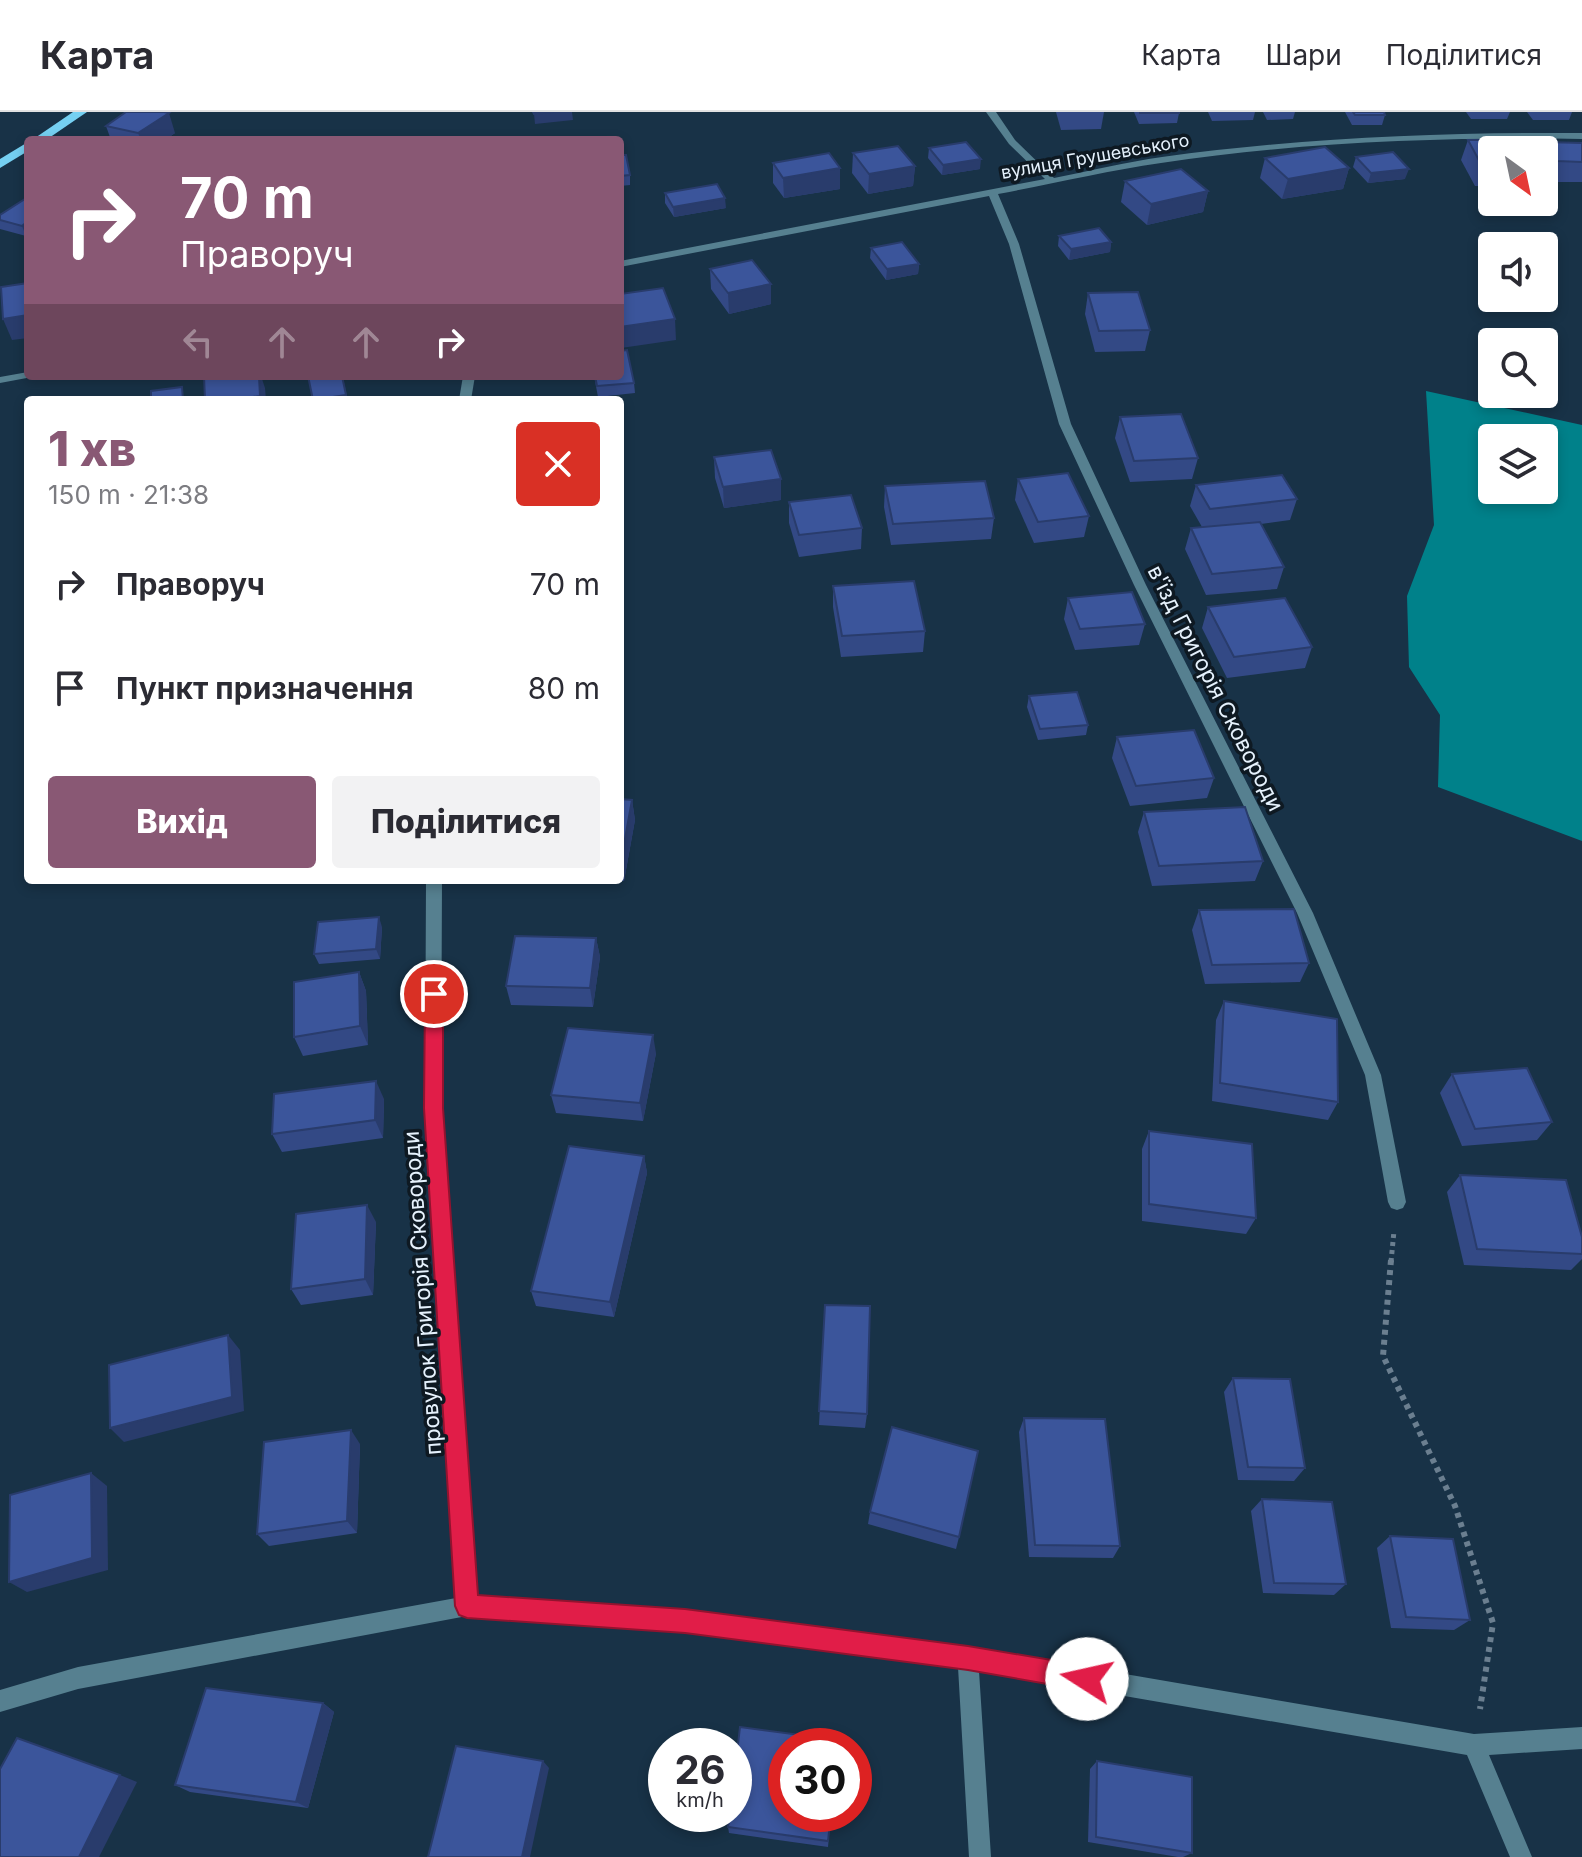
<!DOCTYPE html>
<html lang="uk">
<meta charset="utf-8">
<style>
:root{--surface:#fff;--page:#f2f2f3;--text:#2b2b33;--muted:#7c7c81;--line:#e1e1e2;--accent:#895874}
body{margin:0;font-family:Inter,sans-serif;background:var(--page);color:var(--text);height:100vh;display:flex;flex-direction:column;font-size:30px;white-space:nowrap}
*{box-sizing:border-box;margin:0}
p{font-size:26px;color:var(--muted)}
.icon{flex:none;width:44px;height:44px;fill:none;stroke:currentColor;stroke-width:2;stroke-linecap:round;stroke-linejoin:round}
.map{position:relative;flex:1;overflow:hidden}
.drawer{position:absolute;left:24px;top:284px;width:600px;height:488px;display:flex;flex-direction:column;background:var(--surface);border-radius:8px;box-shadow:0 4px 12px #0003}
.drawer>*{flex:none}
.guide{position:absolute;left:24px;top:24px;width:600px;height:244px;border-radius:8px;box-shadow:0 4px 12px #0003;background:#895874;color:#fff;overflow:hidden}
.needle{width:52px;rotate:147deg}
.fabs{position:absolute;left:1478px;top:24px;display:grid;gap:16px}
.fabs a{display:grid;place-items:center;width:80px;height:80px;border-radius:8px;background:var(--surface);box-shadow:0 4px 12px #0003;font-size:40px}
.speed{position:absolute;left:648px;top:1616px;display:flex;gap:16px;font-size:40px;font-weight:700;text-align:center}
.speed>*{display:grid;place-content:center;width:104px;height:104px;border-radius:50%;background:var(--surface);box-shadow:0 4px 12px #0003;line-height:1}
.speed small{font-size:20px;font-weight:400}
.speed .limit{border:12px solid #d22;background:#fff;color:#111}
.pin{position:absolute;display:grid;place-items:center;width:68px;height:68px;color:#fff;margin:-34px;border:4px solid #fff;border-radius:50%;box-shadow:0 2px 8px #0007}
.me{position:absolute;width:88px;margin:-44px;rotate:280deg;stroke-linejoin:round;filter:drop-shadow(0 0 6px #0008)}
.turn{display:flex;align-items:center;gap:28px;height:168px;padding:0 24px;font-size:36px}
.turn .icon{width:104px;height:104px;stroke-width:2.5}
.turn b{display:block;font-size:56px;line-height:68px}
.lanes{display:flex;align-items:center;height:76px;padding:0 24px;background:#0003;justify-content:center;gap:40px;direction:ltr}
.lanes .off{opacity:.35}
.round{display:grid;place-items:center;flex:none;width:84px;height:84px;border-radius:8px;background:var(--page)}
.headline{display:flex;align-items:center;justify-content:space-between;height:136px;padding:0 24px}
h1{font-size:48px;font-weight:800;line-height:60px;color:var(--accent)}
.primary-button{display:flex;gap:16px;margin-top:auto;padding:16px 24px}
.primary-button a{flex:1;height:92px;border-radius:8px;background:var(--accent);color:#fff;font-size:32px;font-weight:800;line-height:92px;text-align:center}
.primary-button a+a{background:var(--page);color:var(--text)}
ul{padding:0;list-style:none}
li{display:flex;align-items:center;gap:24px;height:104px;padding:0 24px}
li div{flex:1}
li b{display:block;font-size:30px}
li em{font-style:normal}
header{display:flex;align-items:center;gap:48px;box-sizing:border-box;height:112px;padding:0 40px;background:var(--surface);border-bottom:2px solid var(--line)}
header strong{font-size:38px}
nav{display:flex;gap:44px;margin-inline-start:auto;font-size:28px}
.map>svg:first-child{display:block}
.water{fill:#00818a;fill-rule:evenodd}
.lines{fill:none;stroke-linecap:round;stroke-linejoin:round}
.path-far1{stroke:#6b7f90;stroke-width:5;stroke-dasharray:4 4;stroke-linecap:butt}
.path{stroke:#6b7f90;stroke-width:6;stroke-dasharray:5 5;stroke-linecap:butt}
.street{fill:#568090;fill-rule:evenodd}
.primary{fill:#75d0f2;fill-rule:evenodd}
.wall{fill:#334985}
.shaded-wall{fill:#293c6c}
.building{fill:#3b559b;stroke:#293c6c;stroke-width:2}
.route{fill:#e11d48;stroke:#92132f;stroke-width:2}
.labels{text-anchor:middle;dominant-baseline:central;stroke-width:7;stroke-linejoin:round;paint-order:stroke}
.far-street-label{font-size:18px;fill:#e6f2fd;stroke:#0e1922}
.street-label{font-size:22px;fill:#e6f2fd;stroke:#0e1922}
</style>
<header>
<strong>Карта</strong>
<nav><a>Карта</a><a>Шари</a><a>Поділитися</a></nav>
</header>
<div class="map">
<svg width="1582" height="1745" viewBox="0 0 1582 1745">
<rect width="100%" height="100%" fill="#183247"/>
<path class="water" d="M1426,279L1582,313V729L1438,675L1440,603L1409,555L1407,484L1434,413ZM1492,326H1544V378H1492Z"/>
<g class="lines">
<path class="path-far1" d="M1391,1150L1394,1119"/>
<path class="path" d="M1391,1148L1383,1244L1455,1394L1493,1511L1480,1597"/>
<g class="street">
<path d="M986,0H996L1015,28L1054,66C1090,59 1126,50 1162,45C1301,26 1442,20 1582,21V27C1442,25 1300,30 1161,51C1106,59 1052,72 998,82L1019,132L1071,312L1146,473L1313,801L1381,963L1406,1090L1403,1096L1397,1098L1391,1096L1388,1090L1365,963L1297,801L1134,473L1059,312L1009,132L989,84L620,155V149L1045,67L1009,32Z"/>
<path d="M28,260V264L32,265L0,271V265Z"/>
<path d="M463,264H475L471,288H459Z"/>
<path d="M426,768H442L441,996L477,1484L685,1498L968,1535L1474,1622L1582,1615V1637L1489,1643L1532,1745H1510L1467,1643L979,1559L991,1745H969L958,1555L685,1520L467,1504L78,1577L0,1600V1578L78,1555L456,1486L425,996Z"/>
</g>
<g class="primary">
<path d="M73,0H87L46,28H32Z"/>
<path d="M28,30V39L0,56V47Z"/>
</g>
</g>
<g class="wall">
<path d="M1056,0H1104L1101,17L1061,18Z"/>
<path d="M1134,0H1179V1L1177,11L1139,12Z"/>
<path d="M1208,0H1255L1253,8L1212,9Z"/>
<path d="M1263,0H1295L1293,7L1267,8Z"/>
<path d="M1345,0H1384L1385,3L1382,13H1352Z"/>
<path d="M1466,0H1510L1507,7H1471Z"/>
<path d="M1527,0H1572L1569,8H1533Z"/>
<path d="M106,14L175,21L165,28H111Z"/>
<path d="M1468,28L1492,38V74H1475L1461,48Z"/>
<path d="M1545,30L1582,31V70H1549L1544,62V38H1542Z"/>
<path d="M929,36L980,57L942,63L928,46Z"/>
<path d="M853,41L915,54L913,74L868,82L852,61Z"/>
<path d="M620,43L630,63V73L620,74Z"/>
<path d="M1356,45L1405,67L1368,71L1353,55Z"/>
<path d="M1265,46L1349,56L1343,77L1282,87L1260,66Z"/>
<path d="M773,51L840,77L784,86L773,71Z"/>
<path d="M1125,69L1208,79L1203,100L1147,113L1121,90Z"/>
<path d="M665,81L726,96L674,105L665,91Z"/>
<path d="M28,85V123L26,124L0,117V103Z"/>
<path d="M1059,124L1111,130L1110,140L1069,148L1058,134Z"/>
<path d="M871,136L919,152L918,162L886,168L870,146Z"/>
<path d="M710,157L771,172V192L729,202L711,177Z"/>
<path d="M1088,181L1150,218L1145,239L1095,240L1085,202Z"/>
<path d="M594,264L634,271L635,281L598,285Z"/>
<path d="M1120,305L1198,346L1192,367L1130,370L1115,326Z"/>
<path d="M714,345L781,367V388L724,396L715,366Z"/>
<path d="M1018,367L1089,404L1084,425L1034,431L1015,388Z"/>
<path d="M1196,373L1297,387L1290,408L1261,412L1284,455L1277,477L1206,483L1185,437L1191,416L1202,415L1190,394Z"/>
<path d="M885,374L994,406L991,427L891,433L884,395Z"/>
<path d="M789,390L862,416L861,437L799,445L789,411Z"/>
<path d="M833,474L925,519L923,540L841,545L833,495Z"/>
<path d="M1068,486L1145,512L1139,533L1075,538L1064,507Z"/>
<path d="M1208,495L1312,535L1305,556L1227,566L1202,516Z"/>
<path d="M1029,584L1088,613L1086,623L1038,628L1027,595Z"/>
<path d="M1117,625L1214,666L1207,686L1130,694L1112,646Z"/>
<path d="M620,687L632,688L635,708L624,769L598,768H620Z"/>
<path d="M1144,700L1263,749L1255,769L1152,774L1138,720Z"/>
<path d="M1199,798L1309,851L1300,870L1205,872L1192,818Z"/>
<path d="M382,815L380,847L319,852L314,842Z"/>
<path d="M596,826L600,845L593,895L511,893L506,874Z"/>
<path d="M359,860L366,879L368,933L303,944L294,925Z"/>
<path d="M1224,889L1338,990L1328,1008L1212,989L1216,908Z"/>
<path d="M656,941L643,1009L556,1001L551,983Z"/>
<path d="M1452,962L1552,1010L1537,1028L1462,1034L1440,981Z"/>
<path d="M384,987L383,1026L282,1040L272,1022Z"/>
<path d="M1149,1019L1256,1106L1246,1122L1142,1109V1037Z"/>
<path d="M644,1044L647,1061L614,1205L536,1194L531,1179Z"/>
<path d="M1460,1063L1582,1125V1147L1571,1158L1464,1153L1447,1080Z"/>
<path d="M376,1110L373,1183L301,1193L291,1177Z"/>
<path d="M825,1193L867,1302L865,1316L819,1313Z"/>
<path d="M1233,1266L1305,1356L1294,1369L1238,1368L1224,1280Z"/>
<path d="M1024,1306L1120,1434L1113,1446L1029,1445L1019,1320Z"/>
<path d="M360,1332L357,1421L269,1434L257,1422Z"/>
<path d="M1262,1387L1346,1472L1334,1483L1263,1481L1251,1399Z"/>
<path d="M870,1400L959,1425L956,1437L868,1412Z"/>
<path d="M1390,1424L1470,1508L1454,1518L1391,1516L1377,1436Z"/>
<path d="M323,1591L334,1600L308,1696L190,1680L175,1673Z"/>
<path d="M1097,1649L1192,1741L1183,1745H1178L1088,1730L1090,1657Z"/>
<path d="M831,1702L828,1735L729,1721L728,1715Z"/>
</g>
<g class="shaded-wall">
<path d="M553,0H572L573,8L535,12L534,2Z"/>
<path d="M169,1L175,21L165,28H141L138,21Z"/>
<path d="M981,47L980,57L942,63L943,53Z"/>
<path d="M915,54L913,74L868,82L869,62Z"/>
<path d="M840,56V77L784,86L783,66Z"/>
<path d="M1349,56L1343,77L1282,87L1288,67Z"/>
<path d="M1409,57L1405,67L1368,71L1371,61Z"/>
<path d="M1208,79L1203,100L1147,113L1151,92Z"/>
<path d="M725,86L726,96L674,105L673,95Z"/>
<path d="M28,109V123L26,124L22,114Z"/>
<path d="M1111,130L1110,140L1069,148L1071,137Z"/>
<path d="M919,152L918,162L886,168L887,157Z"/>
<path d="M771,172V192L729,202L728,181Z"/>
<path d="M28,203V226L12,228L3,207Z"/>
<path d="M675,207L676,228L621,236L620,215Z"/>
<path d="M259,264H261L265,276L266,288H233Z"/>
<path d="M343,266L348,288H314Z"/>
<path d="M781,367V388L724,396L723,375Z"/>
<path d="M632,688L635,708L624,769L621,749Z"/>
<path d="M379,805L382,815L380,847L376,837Z"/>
<path d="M596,826L600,845L593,895L590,876Z"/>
<path d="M359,860L366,879L368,933L360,914Z"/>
<path d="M653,923L656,941L643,1009L640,991Z"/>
<path d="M376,969L384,987L383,1026L375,1008Z"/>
<path d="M644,1044L647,1061L614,1205L610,1190Z"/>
<path d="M367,1093L376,1110L373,1183L365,1167Z"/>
<path d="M228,1223L240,1238L244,1299L124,1330L110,1316Z"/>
<path d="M351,1318L360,1332L357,1421L347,1409Z"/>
<path d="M91,1361L107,1374L108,1458L27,1480L9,1470Z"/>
<path d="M323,1591L334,1600L308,1696L296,1690Z"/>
<path d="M543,1649L549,1656L530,1745H522Z"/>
<path d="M120,1663L137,1670L99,1745H79Z"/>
</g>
<g class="building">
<path d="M126,0H164L169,1L138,21L106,14Z"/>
<path d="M533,0H553L534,2Z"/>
<rect x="1140" y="0" width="39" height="1"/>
<path d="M1353,0H1384L1385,3H1355Z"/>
<path d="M589,26L590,28H569Z"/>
<path d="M1468,28H1503L1509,38H1492V54H1482Z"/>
<path d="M966,30L981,47L943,53L929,36Z"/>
<path d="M1545,30L1582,31V50L1557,49Z"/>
<path d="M898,34L915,54L869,62L853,41Z"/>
<path d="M1325,35L1349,56L1288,67L1265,46Z"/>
<path d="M1393,40L1409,57L1371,61L1356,45Z"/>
<path d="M829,41L840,56L783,66L773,51Z"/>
<path d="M620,43H626L630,63L620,64Z"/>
<path d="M1181,57L1208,79L1151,92L1125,69Z"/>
<path d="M717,72L725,86L673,95L665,81Z"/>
<path d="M28,85V109L22,114L0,108V103Z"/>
<path d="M1099,116L1111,130L1071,137L1059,124Z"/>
<path d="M902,130L919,152L887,157L871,136Z"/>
<path d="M752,148L771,172L728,181L710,157Z"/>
<path d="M28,171V203L3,207L1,175Z"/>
<path d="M663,176L675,207L620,215V182Z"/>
<path d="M1138,180L1150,218L1099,219L1088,181Z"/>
<path d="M627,238L634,271L597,274L595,264H620V239Z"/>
<path d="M204,264H259L260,284L233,288H205Z"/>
<path d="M308,264H342L346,283L313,288Z"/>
<path d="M182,275L183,288H151V279Z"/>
<path d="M1181,302L1198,346L1134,349L1120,305Z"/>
<path d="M771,338L781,367L723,375L714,345Z"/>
<path d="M1068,361L1089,404L1038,410L1018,367Z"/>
<path d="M1282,363L1297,387L1210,397L1196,373Z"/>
<path d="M985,369L994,406L893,412L885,374Z"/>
<path d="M851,383L862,416L799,423L789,390Z"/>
<path d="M1260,410L1284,455L1212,462L1191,416Z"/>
<path d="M914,469L925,519L842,524L833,474Z"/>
<path d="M1132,480L1145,512L1080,517L1068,486Z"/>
<path d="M1285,486L1312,535L1234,545L1208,495Z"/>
<path d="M1077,580L1088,613L1040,617L1029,584Z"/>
<path d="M1194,618L1214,666L1136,674L1117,625Z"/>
<path d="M620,687L632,688L621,749H620Z"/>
<path d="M1245,695L1263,749L1159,754L1144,700Z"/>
<path d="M1294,797L1309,851L1212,853L1199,798Z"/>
<path d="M379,805L376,837L314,842L318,810Z"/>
<path d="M515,824L596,826L590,876L506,874Z"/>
<path d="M359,860L360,914L294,925V870Z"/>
<path d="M1224,889L1337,907L1338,990L1220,971Z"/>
<path d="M568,916L653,923L640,991L551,983Z"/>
<path d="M1527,956L1552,1010L1475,1017L1452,962Z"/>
<path d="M376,969L375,1008L272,1022L274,982Z"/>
<path d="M1149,1019L1252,1032L1256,1106L1149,1092Z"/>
<path d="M569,1034L644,1044L610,1190L531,1179Z"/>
<path d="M1460,1063L1566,1068L1582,1125V1142L1477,1137Z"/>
<path d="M367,1093L365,1167L291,1177L296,1102Z"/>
<path d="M825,1193L870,1194L867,1302L819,1299Z"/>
<path d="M228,1223L232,1285L110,1316L109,1253Z"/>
<path d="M1233,1266L1290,1267L1305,1356L1248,1355Z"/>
<path d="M1024,1306L1105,1307L1120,1434L1035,1433Z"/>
<path d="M892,1315L978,1339L959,1425L870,1400Z"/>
<path d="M351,1318L347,1409L257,1422L264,1330Z"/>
<path d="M91,1361L92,1446L9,1470L10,1383Z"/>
<path d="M1262,1387L1332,1390L1346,1472L1274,1471Z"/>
<path d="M1390,1424L1453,1427L1470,1508L1406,1505Z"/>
<path d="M206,1576L323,1591L296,1690L175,1673Z"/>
<path d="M740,1615L839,1628L838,1634H786V1702H831L828,1729L728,1715L730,1702H734V1666Z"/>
<path d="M17,1626L120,1663L79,1745H0V1657Z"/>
<path d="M456,1634L543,1649L522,1745H428Z"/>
<path d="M1097,1649L1192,1665V1741L1096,1725Z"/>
</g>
<path class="route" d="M434,874L443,882V996L478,1483L685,1497L968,1534L1087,1554L1096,1558L1099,1567L1096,1575L1087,1579L968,1558L685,1521L467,1506L459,1503L455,1494L424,996L425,882Z"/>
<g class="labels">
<g class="far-street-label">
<text transform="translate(1095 44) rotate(-10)">вулиця Грушевського</text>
</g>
<g class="street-label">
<text transform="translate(1216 576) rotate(63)">в'їзд Григорія Сковороди</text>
<text transform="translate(422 1181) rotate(-94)">провулок Григорія Сковороди</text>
</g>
</g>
</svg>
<div class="fabs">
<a><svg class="needle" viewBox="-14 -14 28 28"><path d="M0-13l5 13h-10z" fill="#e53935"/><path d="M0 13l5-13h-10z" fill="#7c7c81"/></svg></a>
<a><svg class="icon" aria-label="sound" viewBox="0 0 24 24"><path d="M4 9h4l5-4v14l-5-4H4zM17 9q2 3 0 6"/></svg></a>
<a><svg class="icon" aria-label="search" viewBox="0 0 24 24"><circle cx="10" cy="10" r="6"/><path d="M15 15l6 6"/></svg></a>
<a><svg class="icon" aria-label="layers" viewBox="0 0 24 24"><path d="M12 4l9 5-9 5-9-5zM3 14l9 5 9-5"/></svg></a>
</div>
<div class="speed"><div>26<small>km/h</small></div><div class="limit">30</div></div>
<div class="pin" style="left:434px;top:882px;background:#d93025"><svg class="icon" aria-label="arrive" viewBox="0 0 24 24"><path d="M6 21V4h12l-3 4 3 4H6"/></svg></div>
<svg class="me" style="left:1087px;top:1567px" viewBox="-20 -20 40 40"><circle r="19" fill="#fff"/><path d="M0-13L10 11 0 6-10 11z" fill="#e11d48"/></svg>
<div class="guide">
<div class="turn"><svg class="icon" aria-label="right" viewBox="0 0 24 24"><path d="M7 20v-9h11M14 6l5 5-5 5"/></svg><div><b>70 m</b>Праворуч</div></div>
<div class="lanes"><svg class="icon off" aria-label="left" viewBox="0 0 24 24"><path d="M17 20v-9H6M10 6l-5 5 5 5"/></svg><svg class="icon off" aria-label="ahead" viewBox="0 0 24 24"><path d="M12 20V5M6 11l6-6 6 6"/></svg><svg class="icon off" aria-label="ahead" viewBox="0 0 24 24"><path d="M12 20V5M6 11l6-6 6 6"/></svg><svg class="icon" aria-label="right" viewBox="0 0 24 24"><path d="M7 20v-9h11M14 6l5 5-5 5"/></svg></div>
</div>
<section class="drawer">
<div class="headline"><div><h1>1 хв</h1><p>150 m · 21:38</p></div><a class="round" style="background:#d93025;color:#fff"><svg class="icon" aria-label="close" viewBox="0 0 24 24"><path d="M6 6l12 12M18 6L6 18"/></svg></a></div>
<ul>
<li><svg class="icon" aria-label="right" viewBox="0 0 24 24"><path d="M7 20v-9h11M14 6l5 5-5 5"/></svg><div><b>Праворуч</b></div><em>70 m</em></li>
<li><svg class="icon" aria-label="arrive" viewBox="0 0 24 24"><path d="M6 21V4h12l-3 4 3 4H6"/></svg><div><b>Пункт призначення</b></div><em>80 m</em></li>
</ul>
<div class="primary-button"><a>Вихід</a><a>Поділитися</a></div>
</section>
</div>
